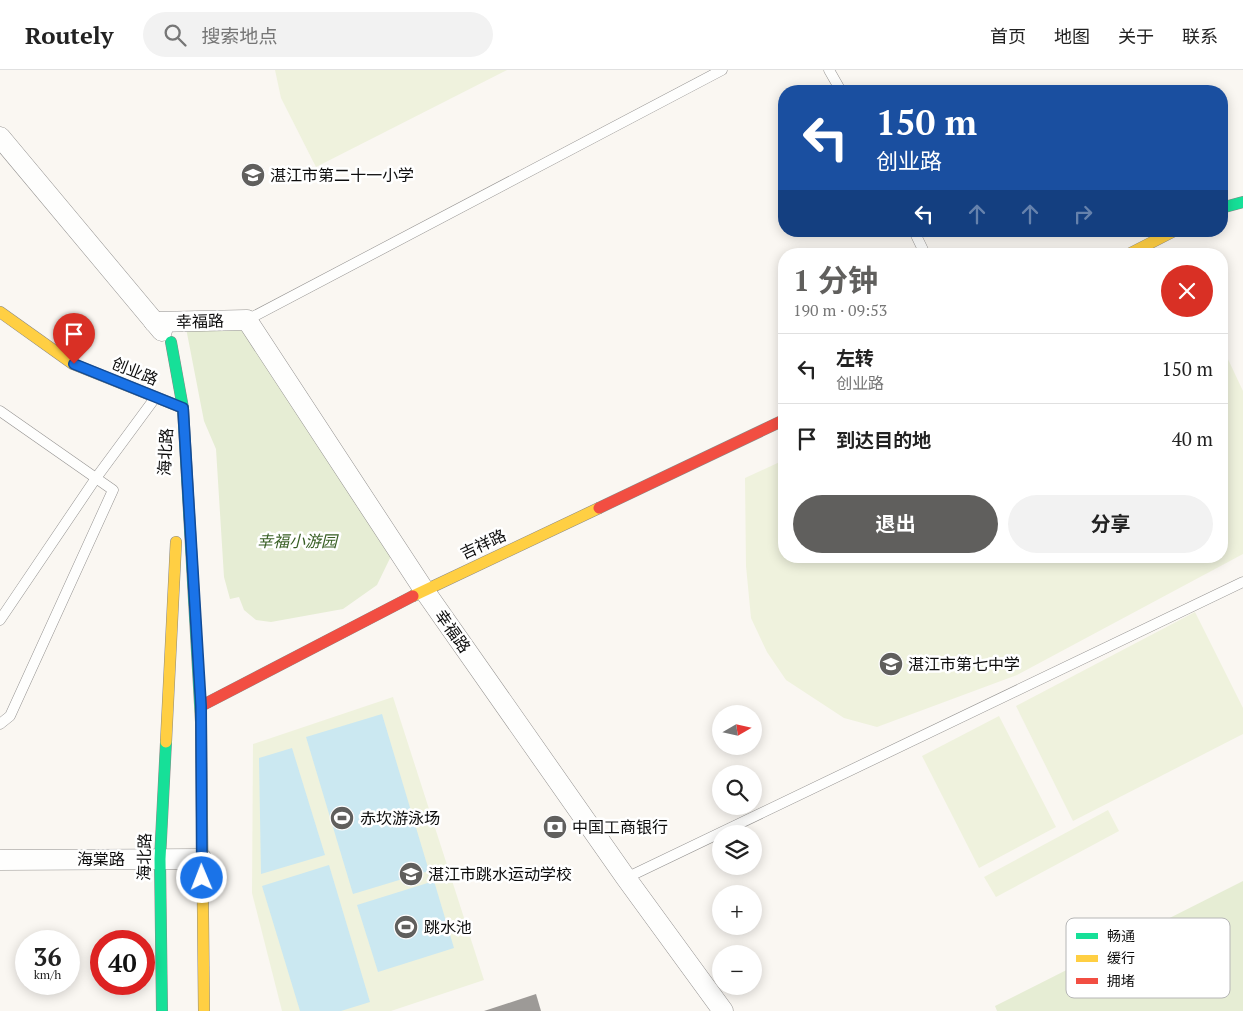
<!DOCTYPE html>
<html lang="zh">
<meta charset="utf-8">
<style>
:root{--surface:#fff;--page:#f2f2f2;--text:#222;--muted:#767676;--line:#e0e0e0;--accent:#605f5d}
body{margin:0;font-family:"PT Serif","Noto Sans SC",serif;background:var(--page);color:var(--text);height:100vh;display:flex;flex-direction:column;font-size:19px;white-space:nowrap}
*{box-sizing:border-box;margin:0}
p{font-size:16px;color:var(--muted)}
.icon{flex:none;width:28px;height:28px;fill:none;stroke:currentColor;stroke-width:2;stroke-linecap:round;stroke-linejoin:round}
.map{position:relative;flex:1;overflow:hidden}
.panel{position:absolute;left:778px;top:178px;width:450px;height:315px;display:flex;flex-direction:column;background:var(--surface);border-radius:20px;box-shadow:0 2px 12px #0003}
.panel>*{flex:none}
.guide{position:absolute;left:778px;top:15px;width:450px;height:152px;border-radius:20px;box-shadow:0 2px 12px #0003;background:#1a4fa0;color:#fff;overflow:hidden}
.needle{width:32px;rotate:81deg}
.buttons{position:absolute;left:712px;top:635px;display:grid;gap:10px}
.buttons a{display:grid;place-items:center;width:50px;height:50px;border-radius:50%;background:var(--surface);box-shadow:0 2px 12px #0003;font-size:25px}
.speed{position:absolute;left:15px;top:860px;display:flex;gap:10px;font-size:25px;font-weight:700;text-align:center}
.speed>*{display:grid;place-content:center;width:65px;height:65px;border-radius:50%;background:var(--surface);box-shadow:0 2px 12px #0003;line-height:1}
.speed small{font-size:12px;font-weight:400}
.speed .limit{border:8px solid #d22;background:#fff;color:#111}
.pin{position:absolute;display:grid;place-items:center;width:42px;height:42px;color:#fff;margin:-51px -21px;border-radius:50% 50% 50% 0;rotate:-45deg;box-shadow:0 0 5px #0007}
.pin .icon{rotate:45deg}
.me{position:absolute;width:55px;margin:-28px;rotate:359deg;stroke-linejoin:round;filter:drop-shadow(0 0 4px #0008)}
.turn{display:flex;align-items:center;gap:18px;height:105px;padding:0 15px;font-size:22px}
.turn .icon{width:65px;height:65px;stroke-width:2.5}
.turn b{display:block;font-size:35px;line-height:42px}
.lanes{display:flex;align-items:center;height:48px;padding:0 15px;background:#0003;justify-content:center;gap:25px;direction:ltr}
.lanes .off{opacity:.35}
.round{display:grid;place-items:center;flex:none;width:52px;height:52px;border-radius:26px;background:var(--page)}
.headline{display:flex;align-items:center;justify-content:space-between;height:85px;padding:0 15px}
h1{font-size:30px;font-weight:700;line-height:38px;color:var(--accent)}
.action{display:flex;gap:10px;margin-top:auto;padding:10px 15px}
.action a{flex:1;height:58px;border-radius:30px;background:var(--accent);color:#fff;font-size:20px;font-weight:700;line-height:58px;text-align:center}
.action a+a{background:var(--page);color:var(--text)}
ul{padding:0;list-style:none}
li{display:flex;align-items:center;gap:15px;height:70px;padding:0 15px;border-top:1px solid var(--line)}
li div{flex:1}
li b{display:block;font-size:19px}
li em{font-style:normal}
header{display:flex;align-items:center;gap:30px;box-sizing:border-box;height:70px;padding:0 25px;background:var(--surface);border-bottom:1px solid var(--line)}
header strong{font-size:24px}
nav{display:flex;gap:28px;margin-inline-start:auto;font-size:18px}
.search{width:350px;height:45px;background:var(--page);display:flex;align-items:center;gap:12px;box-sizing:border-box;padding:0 18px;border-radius:28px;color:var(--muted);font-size:19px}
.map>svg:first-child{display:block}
.green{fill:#e6edd4}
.pitch{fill:#eff2dd}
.water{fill:#cbe8f1}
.building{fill:#9d9a97}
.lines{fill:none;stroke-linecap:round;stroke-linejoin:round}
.lane-casing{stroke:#949290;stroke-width:11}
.street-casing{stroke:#949290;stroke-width:21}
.fast-casing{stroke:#8a8987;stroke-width:12}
.slow-casing{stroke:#8a8987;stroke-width:12}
.jam-casing{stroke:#8a8987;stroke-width:12}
.lane{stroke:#fefefd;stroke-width:10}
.street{stroke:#fefefd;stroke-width:20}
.fast{stroke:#16e098;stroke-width:11}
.slow{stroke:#ffcf43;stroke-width:11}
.jam{stroke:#f24e42;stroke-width:11}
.route-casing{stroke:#114b97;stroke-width:12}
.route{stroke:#1a73e8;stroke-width:9}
.labels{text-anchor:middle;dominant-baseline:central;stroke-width:5;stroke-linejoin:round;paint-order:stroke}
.poi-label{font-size:16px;fill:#0d0d0d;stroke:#fff;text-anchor:start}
.street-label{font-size:16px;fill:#0d0d0d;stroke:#fff}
.park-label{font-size:16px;font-style:italic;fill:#375e23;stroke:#fff}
.key{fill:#fff;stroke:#b6b6b6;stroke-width:1}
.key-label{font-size:14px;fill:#0d0d0d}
</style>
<header>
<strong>Routely</strong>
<div class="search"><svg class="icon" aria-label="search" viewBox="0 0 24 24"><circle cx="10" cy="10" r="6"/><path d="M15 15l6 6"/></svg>搜索地点</div>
<nav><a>首页</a><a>地图</a><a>关于</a><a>联系</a></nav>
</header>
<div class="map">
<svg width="1243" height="941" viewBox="0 0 1243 941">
<rect width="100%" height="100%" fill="#faf7f2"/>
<g class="green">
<path d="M244,254L394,480L377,515L343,539L271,552L256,550L244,540L239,527L230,529L224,507L216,379L204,351L186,258Z"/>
<path d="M1243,811V941H997L995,936Z"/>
</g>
<g class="pitch">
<path d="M275,0H507L316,97L281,28Z"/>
<path d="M1221,282L1226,285L1243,321V484L1017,605L877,657L844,648L786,610L767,582L751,548L746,496L745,408L784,390V486H1221Z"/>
<path d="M1195,542L1243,638V664L1073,751L1016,636Z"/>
<path d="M393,627L484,910L391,941H282L252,823L253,674Z"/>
<path d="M999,646L1056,757L979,798L922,686Z"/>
<path d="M1108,740L1119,761L996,827L984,807Z"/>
</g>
<g class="water">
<path d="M382,644L429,801L353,824L306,667Z"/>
<path d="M292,678L325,785L261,804L259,688Z"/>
<path d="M329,795L370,932L341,941H300L262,816Z"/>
<path d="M434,811L454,878L378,902L357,835Z"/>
</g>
<path class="building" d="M536,924L541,941H484Z"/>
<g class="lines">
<g class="lane-casing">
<g id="lane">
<path d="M829,0L841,21"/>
<path d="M914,161L925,184"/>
<path d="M247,250L722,0"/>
<path d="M0,341L113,420L10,646L0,654"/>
<path d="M0,550L96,408L155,328"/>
<path d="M626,808L1243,512"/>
</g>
</g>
<g class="street-casing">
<g id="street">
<path d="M0,67L162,261"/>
<path d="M154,252L247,250L424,520L626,808L723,941"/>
<path d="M0,790L202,789"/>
</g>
</g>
<g class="fast-casing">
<g id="fast">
<path d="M1221,138L1243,132"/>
<path d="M171,272L183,338L201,652"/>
<path d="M162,941L160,789L166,672"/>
</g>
</g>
<g class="slow-casing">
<g id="slow">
<path d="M1129,184L1174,161"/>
<path d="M0,242L73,294L183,338"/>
<path d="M413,526L599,438"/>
<path d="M201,652L204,941"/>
<path d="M166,672L176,472"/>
</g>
</g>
<g class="jam-casing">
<g id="jam">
<path d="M599,438L784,350"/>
<path d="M201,636L413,526"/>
</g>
</g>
<use href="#lane" class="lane"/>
<use href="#street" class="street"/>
<use href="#fast" class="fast"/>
<use href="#slow" class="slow"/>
<use href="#jam" class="jam"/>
</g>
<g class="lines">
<g class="route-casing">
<path id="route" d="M74,294L183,338L201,636L202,808"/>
</g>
<use href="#route" class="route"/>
</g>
<defs>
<g id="school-disc" transform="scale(1.25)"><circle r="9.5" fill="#605f5d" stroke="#fff"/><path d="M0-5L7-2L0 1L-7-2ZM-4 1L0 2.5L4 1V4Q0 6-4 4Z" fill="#fff"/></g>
<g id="stadium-disc" transform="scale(1.25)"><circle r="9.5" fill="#605f5d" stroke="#fff"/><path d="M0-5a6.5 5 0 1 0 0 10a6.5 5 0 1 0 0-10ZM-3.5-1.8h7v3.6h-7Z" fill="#fff"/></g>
<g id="bank-disc" transform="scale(1.25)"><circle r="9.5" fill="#605f5d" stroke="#fff"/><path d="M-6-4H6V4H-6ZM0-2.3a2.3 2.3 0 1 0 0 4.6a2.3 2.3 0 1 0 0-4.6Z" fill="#fff"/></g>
</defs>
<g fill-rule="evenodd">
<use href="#school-disc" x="253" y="105"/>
<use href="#school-disc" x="891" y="594"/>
<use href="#stadium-disc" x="342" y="748"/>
<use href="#bank-disc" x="555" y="757"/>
<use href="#school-disc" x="411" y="804"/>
<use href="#stadium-disc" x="406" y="857"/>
</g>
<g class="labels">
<g class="poi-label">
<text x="270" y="105">湛江市第二十一小学</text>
<text x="908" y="594">湛江市第七中学</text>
<text x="360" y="748">赤坎游泳场</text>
<text x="572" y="757">中国工商银行</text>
<text x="428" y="804">湛江市跳水运动学校</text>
<text x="424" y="857">跳水池</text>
</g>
<g class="street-label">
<text transform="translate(200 251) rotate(-1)">幸福路</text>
<text transform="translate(135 301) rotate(22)">创业路</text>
<text transform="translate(165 382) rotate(-87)">海北路</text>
<text transform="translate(483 474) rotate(-25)">吉祥路</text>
<text transform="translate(453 561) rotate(55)">幸福路</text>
<text transform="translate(144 787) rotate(-89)">海北路</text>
<text x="101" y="789">海棠路</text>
</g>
<g class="park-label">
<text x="297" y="471">幸福小游园</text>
</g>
</g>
<rect x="1066" y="848" width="164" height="80" rx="8" class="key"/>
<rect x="1076" y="863" width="22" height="6" fill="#16e098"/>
<rect x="1076" y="885" width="22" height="7" fill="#ffcf43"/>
<rect x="1076" y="908" width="22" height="6" fill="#f24e42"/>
<g class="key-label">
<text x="1107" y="871">畅通</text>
<text x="1107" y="893">缓行</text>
<text x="1107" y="916">拥堵</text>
</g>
</svg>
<div class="buttons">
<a><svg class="needle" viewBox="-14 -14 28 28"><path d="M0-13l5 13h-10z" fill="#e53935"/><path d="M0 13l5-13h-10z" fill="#767676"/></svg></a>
<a><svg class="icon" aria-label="search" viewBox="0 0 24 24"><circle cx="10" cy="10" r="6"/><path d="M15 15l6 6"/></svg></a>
<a><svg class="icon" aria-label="layers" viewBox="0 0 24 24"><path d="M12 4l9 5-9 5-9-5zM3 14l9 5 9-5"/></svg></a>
<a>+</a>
<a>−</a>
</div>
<div class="speed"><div>36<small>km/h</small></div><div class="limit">40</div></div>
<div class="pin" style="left:74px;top:294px;background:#d93025"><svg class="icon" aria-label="arrive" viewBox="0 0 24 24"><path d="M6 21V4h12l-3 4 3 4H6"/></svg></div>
<svg class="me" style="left:202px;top:808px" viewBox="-20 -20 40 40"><circle r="17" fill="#1a73e8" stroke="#fff" stroke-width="3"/><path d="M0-11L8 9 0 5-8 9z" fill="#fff"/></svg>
<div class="guide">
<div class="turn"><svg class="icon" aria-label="left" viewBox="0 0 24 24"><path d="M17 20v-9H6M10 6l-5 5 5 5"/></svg><div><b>150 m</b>创业路</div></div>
<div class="lanes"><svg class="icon" aria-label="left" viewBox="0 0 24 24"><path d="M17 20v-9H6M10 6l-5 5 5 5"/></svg><svg class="icon off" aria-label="ahead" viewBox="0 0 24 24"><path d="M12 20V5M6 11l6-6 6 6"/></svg><svg class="icon off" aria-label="ahead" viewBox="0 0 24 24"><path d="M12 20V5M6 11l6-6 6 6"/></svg><svg class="icon off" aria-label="right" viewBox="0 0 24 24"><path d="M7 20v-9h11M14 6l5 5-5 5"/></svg></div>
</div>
<section class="panel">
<div class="headline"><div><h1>1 分钟</h1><p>190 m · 09:53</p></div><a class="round" style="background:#d93025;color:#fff"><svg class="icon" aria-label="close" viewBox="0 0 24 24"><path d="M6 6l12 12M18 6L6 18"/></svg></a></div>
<ul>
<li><svg class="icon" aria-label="left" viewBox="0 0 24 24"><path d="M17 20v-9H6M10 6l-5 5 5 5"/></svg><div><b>左转</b><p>创业路</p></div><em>150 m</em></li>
<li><svg class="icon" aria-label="arrive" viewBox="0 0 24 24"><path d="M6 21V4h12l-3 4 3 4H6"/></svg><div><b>到达目的地</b></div><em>40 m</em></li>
</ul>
<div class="action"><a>退出</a><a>分享</a></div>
</section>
</div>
